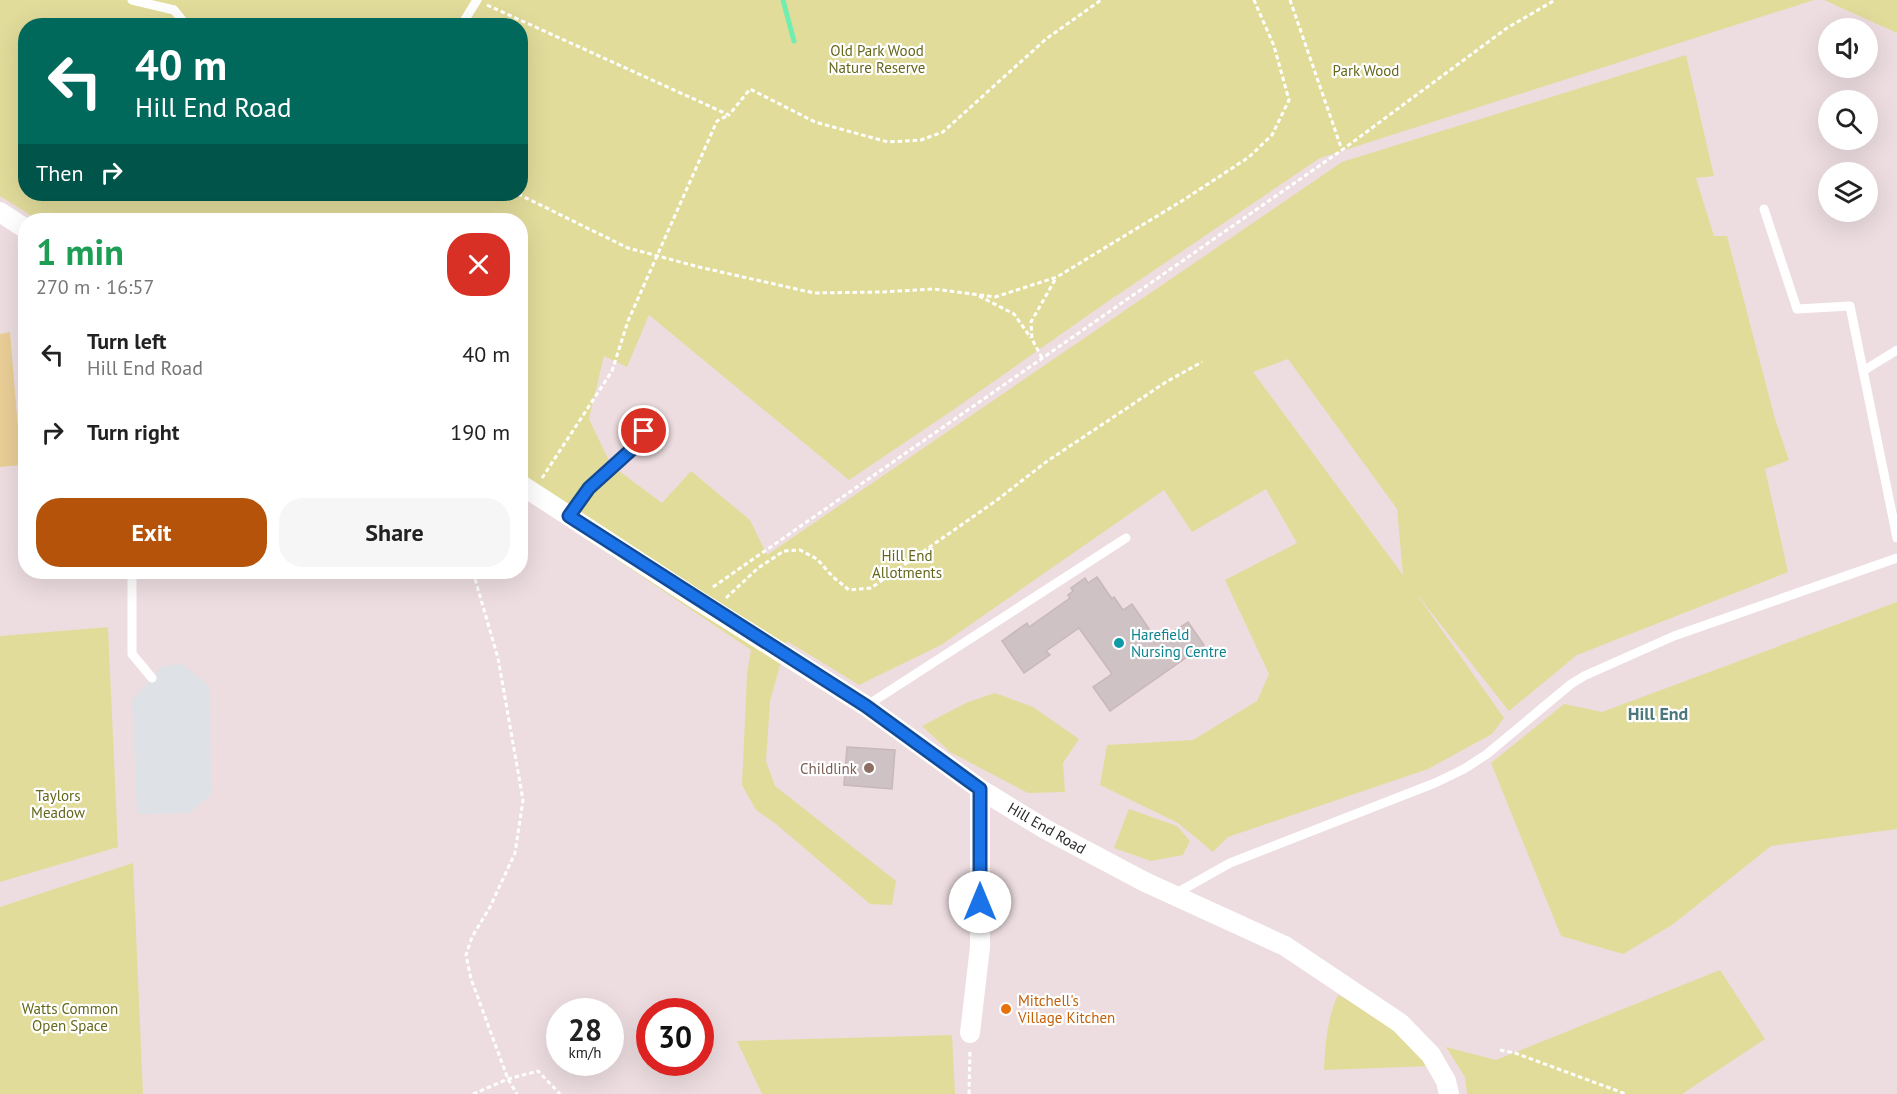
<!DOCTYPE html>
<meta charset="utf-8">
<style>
:root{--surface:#fff;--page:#f6f6f6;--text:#222;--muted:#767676;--accent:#b45309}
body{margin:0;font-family:"PT Sans",sans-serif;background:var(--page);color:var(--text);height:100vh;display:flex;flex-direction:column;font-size:22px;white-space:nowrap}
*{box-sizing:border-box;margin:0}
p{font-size:20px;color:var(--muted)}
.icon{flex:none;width:33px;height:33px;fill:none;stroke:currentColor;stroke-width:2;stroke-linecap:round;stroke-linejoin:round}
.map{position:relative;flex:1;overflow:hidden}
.drawer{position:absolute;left:18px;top:213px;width:510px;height:366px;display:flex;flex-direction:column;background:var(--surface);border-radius:24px;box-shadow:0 6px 24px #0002}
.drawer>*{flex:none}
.hud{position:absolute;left:18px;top:18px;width:510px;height:183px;border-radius:24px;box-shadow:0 6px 24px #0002;background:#00695c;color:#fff;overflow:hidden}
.controls{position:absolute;left:1818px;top:18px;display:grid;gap:12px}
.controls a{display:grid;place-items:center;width:60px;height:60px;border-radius:50%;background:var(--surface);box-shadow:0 6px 24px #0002;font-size:30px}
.speed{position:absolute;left:546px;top:998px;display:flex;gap:12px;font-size:30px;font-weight:700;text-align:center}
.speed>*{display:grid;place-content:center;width:78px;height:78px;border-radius:50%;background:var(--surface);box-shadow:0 6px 24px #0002;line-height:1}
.speed small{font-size:15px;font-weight:400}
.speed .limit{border:9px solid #d22;background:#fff;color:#111}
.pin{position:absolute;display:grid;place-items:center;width:51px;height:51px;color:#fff;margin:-26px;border:3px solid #fff;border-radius:50%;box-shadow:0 2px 6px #0007}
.me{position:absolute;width:66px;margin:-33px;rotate:0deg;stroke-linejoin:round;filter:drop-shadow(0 0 4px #0008)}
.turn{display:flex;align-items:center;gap:21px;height:126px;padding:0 18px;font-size:27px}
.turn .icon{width:78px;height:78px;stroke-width:2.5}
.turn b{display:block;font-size:42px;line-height:51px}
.then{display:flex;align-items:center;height:57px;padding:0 18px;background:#0003;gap:12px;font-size:22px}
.round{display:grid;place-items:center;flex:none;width:63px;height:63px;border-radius:24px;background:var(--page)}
.headline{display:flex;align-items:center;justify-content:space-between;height:102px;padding:0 18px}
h1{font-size:36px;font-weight:700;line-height:45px;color:#1e9e55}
.action{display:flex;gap:12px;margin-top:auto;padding:12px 18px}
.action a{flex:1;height:69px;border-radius:24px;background:var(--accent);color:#fff;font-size:24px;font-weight:700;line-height:69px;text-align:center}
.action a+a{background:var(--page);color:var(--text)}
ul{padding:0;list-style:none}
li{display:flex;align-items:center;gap:18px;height:78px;padding:0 18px}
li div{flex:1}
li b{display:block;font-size:22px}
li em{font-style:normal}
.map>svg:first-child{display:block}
.industrial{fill:#dee1e5}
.green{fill:#e2dc9b;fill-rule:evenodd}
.pitch{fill:#e9ce96}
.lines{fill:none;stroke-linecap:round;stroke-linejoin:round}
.stream{stroke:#72edb1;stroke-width:5}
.building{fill:#cfc2c4;stroke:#c8b7b9;stroke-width:1.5}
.path{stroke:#fff;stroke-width:3;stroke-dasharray:4.5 3;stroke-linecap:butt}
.service{stroke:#fff;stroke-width:9}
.minor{stroke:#fff;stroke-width:20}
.route-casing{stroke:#114b97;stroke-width:15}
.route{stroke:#1a73e8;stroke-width:10}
.culture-dot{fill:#0f9aa8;stroke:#fff;stroke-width:2}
.education-dot{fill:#8d6e63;stroke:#fff;stroke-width:2}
.food-dot{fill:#e8710a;stroke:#fff;stroke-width:2}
.labels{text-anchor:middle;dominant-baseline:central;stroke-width:4.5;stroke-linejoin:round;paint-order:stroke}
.park-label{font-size:15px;fill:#64671b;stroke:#fff}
.culture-label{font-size:15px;fill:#0d838f;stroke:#fff;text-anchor:start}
.education-label{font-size:15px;fill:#785e54;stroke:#fff;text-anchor:end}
.street-label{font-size:15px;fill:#2b2b2b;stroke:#fff}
.food-label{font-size:15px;fill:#c56008;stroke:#fff;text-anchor:start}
.quarter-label{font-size:18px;font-weight:bold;fill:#4c787b;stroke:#fff}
</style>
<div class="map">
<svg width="1897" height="1094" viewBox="0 0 1897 1094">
<rect width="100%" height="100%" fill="#eddde0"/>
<path class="industrial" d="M182,664L210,687L211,795L189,813L137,814L132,700L162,666Z"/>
<g class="green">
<path d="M0,0H1814L1320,158L1107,302L953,410L849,480L649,315L627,367L604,356L589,419L611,465L662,503L691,471L750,520L767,555L1342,162L1686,55L1714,176L1696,178L1714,236H1727L1775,419L1789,460L1765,469L1788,572L1577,655L1509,711L1415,592L1504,718L1492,734L1428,769L1228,837L1213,852L1178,823L1100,785L1107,745L1193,740L1257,701L1269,674L1225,580L1297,543L1266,489L1192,532L1164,490L941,645L859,685L787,641L770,701L766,761L775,786L896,881L892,905L870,904L776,824L756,810L742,785L747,674L751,650L521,495L520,220H38L0,196ZM26,26H520V194H26ZM1288,359L1397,509L1403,575L1253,372Z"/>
<path d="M1824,0H1897V33Z"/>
<path d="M1897,602V829L1771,846L1672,925L1623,954L1561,936L1491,763L1564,704L1602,712Z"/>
<path d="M108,627L118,847L0,882V636Z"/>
<path d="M995,693L1033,707L1079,739L1063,763L1065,792L1028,793L950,752L922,726L968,702Z"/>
<path d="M1129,809L1177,826L1190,841L1183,855L1151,861L1114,848Z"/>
<path d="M133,863L143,1094H0V907Z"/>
<path d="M1720,970L1765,1039L1682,1094H1467L1465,1077L1446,1047L1496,1060Z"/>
<path d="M1338,995C1372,1012 1406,1038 1433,1066L1324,1070C1325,1046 1327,1018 1338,995Z"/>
<path d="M952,1035L955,1094H762L737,1041Z"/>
</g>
<path class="pitch" d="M10,332L21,465L0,467V334Z"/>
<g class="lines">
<path class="stream" d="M783,0L794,41"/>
</g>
<g class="building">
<path d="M1097,577L1112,599L1114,597L1123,610L1132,604L1158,642L1188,622L1204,645L1110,711L1093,687L1112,674L1079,628L1046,651L1050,655L1024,673L1002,641L1027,623L1029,627L1070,598L1068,595L1073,591L1071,588L1085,578L1088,583Z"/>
<path d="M847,747L895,750L892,789L844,785Z"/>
</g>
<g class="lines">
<g class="path">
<path d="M1290,0L1342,150"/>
<path d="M487,5L729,115L750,89L815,122L888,142L921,140L943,132L1046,39L1101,0"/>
<path d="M518,194L628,248L699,267L814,293L882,292L934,289L995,297L1057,277L1185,199L1249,157L1272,135L1289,100L1274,46L1254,0"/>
<path d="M979,296L1014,314L1031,338"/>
<path d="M1042,358L1032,339L1031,322L1056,278"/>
<path d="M542,478L612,371L628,321L717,121L729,115"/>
<path d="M473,572L498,658L523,800L515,853L490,907L472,937L466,955L471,979L508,1079L517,1094"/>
<path d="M713,587L1342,150L1507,28L1555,0"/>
<path d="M726,598L758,568L784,551L800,550L817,559L833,577L849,590L871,588L997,500L1046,462L1166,382L1202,362"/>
<path d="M1500,1050L1515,1053L1626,1094"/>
<path d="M473,1094L508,1079L538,1071L560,1094"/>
<path d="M969,1094L970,1049"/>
</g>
<g class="service">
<path d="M132,0L174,10L187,26"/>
<path d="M461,26L477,0"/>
<path d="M1764,209L1797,309L1850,306L1897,538"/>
<path d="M1863,371L1897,350"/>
<path d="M569,516L589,487L631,450L644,431"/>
<path d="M132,572V654L152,678"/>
<path d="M866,706L1126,538"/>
<path d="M1173,895L1230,863L1435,783L1464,769L1487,754L1571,684L1584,676L1674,636L1897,558"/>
</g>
<g class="minor">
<path d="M0,212L26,229"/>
<path d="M520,484L696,599L866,706L980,789L1045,829L1145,882L1285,946L1400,1023L1431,1055L1446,1081L1449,1094"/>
<path d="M970,1033L980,947V789"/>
</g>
</g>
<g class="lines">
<g class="route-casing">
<path id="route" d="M644,431L631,450L589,488L569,516L866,706L980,789V902"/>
</g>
<use href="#route" class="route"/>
</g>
<circle class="culture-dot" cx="1119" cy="643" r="6"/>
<circle class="education-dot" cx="869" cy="768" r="6"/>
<circle class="food-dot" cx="1006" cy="1009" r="6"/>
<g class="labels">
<g class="park-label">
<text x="877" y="50">Old Park Wood<tspan x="877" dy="17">Nature Reserve</tspan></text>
<text x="1366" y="70">Park Wood</text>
<text x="907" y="555">Hill End<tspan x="907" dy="17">Allotments</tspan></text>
<text x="58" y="795">Taylors<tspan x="58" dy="17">Meadow</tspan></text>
<text x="70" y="1008">Watts Common<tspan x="70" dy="17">Open Space</tspan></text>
</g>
<g class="culture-label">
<text x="1131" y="634">Harefield<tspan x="1131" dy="17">Nursing Centre</tspan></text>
</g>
<g class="education-label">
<text x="857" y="768">Childlink</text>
</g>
<g class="street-label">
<text transform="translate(1047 828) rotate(30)">Hill End Road</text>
</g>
<g class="food-label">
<text x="1018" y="1000">Mitchell's<tspan x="1018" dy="17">Village Kitchen</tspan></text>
</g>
<g class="quarter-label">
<text x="1658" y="713">Hill End</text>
</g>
</g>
</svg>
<div class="controls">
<a><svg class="icon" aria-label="sound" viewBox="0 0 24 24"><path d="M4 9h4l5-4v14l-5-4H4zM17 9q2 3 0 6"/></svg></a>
<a><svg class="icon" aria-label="search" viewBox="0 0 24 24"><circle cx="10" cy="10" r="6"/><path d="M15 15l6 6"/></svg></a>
<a><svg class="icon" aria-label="layers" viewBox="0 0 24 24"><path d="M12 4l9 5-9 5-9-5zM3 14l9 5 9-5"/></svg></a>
</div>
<div class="speed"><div>28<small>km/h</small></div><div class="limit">30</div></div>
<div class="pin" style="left:644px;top:431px;background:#d93025"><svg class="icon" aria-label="arrive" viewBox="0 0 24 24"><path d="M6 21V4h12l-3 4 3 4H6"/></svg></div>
<svg class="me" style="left:980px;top:902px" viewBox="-20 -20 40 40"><circle r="19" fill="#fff"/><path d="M0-13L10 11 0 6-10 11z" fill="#1a73e8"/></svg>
<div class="hud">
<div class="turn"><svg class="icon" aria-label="left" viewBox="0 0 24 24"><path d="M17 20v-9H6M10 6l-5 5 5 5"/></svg><div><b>40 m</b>Hill End Road</div></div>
<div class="then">Then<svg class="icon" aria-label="right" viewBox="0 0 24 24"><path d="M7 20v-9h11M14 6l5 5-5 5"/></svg></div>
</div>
<section class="drawer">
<div class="headline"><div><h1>1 min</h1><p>270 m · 16:57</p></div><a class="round" style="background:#d93025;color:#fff"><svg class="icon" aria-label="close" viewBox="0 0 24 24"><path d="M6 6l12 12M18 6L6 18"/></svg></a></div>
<ul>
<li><svg class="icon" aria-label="left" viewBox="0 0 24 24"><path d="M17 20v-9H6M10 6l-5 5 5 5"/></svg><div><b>Turn left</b><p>Hill End Road</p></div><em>40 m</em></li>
<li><svg class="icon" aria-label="right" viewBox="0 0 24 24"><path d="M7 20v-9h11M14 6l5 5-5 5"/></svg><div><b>Turn right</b></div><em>190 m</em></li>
</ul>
<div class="action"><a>Exit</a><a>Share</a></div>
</section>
</div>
